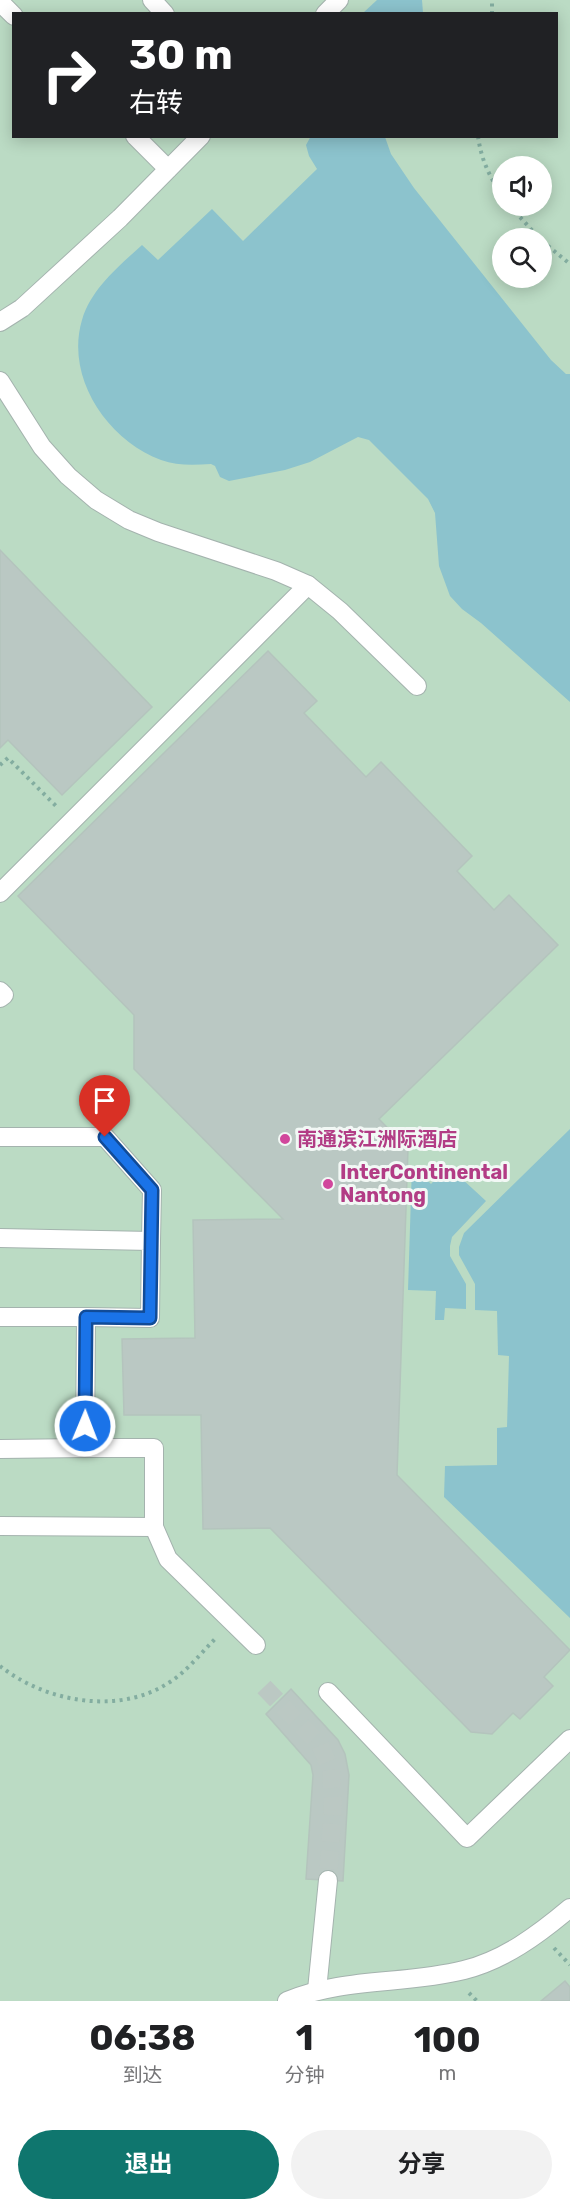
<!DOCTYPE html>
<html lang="zh">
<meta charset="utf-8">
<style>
:root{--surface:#fff;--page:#f2f2f2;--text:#202124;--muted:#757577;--accent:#0f766e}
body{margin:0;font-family:Rubik,"Noto Sans SC",sans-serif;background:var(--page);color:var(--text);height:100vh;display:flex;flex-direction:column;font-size:22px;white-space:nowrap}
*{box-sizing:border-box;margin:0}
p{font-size:20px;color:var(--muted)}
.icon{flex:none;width:33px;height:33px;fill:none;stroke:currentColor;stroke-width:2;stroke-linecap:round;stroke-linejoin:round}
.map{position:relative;height:2001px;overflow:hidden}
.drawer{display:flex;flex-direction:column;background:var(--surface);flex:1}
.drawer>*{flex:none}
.guide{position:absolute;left:12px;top:12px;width:546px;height:126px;border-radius:0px;box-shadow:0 3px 15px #0003;background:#202124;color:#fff;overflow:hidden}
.fabs{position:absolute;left:492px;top:156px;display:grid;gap:12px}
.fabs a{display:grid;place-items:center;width:60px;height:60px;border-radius:50%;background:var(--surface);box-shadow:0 3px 15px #0003;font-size:30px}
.pin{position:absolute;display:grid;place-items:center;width:51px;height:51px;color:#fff;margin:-62px -26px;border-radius:50% 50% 50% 0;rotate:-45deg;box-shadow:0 0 6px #0007}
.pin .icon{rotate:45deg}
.me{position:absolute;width:66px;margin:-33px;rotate:1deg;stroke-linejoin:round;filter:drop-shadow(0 0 4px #0008)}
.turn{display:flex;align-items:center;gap:21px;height:126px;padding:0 18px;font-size:27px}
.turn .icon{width:78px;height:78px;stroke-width:2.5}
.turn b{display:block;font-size:42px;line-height:51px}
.eta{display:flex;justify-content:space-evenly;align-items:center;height:102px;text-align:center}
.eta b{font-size:36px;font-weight:700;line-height:42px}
.action{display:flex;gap:12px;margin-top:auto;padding:12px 18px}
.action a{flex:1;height:69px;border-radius:36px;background:var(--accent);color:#fff;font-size:24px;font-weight:700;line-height:69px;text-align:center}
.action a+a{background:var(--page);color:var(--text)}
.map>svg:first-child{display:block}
.green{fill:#bbdbc4;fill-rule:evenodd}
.water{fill:#8cc3cd}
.building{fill:#bac8c3;stroke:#b4c4bd;stroke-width:1.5}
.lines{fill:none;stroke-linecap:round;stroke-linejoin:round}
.minor-tunnel{stroke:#bbc8c3;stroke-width:18;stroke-dasharray:18 9;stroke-linecap:butt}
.minor-casing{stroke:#a4b3ae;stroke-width:20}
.path{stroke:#83ada0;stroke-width:4;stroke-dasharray:3 4.5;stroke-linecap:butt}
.minor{stroke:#fff;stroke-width:18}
.route-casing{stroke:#114b97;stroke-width:15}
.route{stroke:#1a73e8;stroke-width:10}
.hotel-dot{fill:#d1479c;stroke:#f2f8f5;stroke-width:2}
.labels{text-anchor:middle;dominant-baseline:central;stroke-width:6;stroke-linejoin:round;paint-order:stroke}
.hotel-label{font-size:20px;font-weight:bold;fill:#b23c85;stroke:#f2f8f5;text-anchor:start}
</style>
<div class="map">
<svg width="570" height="2001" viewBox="0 0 570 2001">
<rect width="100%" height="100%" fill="#e1ebe7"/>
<path class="green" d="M0,0H570V2001H0ZM14,14H556V136H14ZM502,166H542V206H502ZM502,238H542V278H502Z"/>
<g class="water">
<path d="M377,0H422L423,13H363Z"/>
<path d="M311,136L385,137L391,154L414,188L551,360L566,374H570V702L481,623L462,609L450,596L439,566L435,513L428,499L369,440L358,437L310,462L285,470L229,481L220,477L215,466L211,464C194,465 177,466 161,460C107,440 65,377 82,320C91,289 119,266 142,245L158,260L212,209L243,241L317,169L309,156L306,145Z"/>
<path d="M570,1129V1618L444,1497L445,1466L497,1465V1428L507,1427L509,1356L498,1355L497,1311L475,1310V1284L459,1255V1247L464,1233Z"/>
<path d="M412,1165L431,1184L448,1166L486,1201L452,1237L450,1246V1256L466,1284V1309L445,1308L444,1320H435L436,1291L408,1290Z"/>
</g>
<g class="building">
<path d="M0,550L152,707L62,795L8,740L0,748Z"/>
<path d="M268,651L317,701L304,713L366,777L381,762L472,856L457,871L494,910L509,895L558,945L379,1119L408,1149L397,1475L570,1650L544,1677L553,1686L520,1719L513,1713L492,1734L471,1732L270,1528L203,1529L201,1415H124L122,1339L195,1338L193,1220L283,1219L134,1069V1015L18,896Z"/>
<path d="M291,1689L338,1740L345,1754L349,1775L343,1881L306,1879L313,1775L311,1765L266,1714Z"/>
<path d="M565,1981L570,1987V2001H541Z"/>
</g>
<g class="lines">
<path class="minor-tunnel" d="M264,1687L320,1745L331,1770L333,1804L328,1880"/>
<g class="minor-casing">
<g id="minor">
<path d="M152,0L165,14"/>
<path d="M0,2L14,16"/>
<path d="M325,14L339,0"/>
<path d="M135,136L168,169"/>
<path d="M0,322L22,308L120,218L201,136"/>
<path d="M0,381L42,447L68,476L96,500L129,520L158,532L276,571L308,585L340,611L417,686"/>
<path d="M0,893L308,585"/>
<path d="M0,991L4,995L0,998"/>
<path d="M0,1137H105L152,1190L151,1241"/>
<path d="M0,1238L151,1241L150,1318L86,1317"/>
<path d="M0,1317H86L85,1448L0,1449"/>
<path d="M0,1526L154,1527V1448H85"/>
<path d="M154,1527L168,1559L256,1645"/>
<path d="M328,1692L467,1838L570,1739"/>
<path d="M317,1990L328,1880"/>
<path d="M287,2001C344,1977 405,1985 464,1970C504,1960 538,1935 570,1908"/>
</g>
</g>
<g class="path">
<path d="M492,14V0"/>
<path d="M478,136C481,159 489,176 502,195"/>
<path d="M510,206L539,238"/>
<path d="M542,241L570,264"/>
<path d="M0,765L8,758L56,806"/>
<path d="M0,1666C44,1701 115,1715 165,1685C185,1674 200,1654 216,1638"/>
<path d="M554,1948L570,1965"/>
<path d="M469,1993L477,2001"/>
</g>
<use href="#minor" class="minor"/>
</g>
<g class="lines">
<g class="route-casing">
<path id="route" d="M85,1426L86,1317L150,1318L152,1190L105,1137"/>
</g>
<use href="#route" class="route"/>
</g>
<g class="hotel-dot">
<circle cx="285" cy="1139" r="6"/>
<circle cx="328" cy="1184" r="6"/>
</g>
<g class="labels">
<g class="hotel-label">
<text x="297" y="1139">南通滨江洲际酒店</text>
<text x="340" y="1172">InterContinental<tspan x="340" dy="23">Nantong</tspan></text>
</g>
</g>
</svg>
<div class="fabs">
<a><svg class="icon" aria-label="sound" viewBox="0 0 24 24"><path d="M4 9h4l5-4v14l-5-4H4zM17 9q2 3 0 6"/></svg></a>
<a><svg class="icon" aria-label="search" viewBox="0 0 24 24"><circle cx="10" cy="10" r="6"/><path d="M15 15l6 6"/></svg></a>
</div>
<div class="pin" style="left:105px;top:1137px;background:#d93025"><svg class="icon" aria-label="arrive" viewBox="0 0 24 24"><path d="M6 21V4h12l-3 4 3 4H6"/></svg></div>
<svg class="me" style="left:85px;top:1426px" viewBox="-20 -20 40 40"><circle r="17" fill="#1a73e8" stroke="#fff" stroke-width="3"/><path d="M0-11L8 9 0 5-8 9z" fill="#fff"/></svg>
<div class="guide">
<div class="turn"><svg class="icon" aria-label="right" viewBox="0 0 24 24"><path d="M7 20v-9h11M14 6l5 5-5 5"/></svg><div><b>30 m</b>右转</div></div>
</div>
</div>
<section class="drawer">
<div class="eta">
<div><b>06:38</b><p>到达</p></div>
<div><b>1</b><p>分钟</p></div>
<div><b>100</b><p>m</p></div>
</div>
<div class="action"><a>退出</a><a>分享</a></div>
</section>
